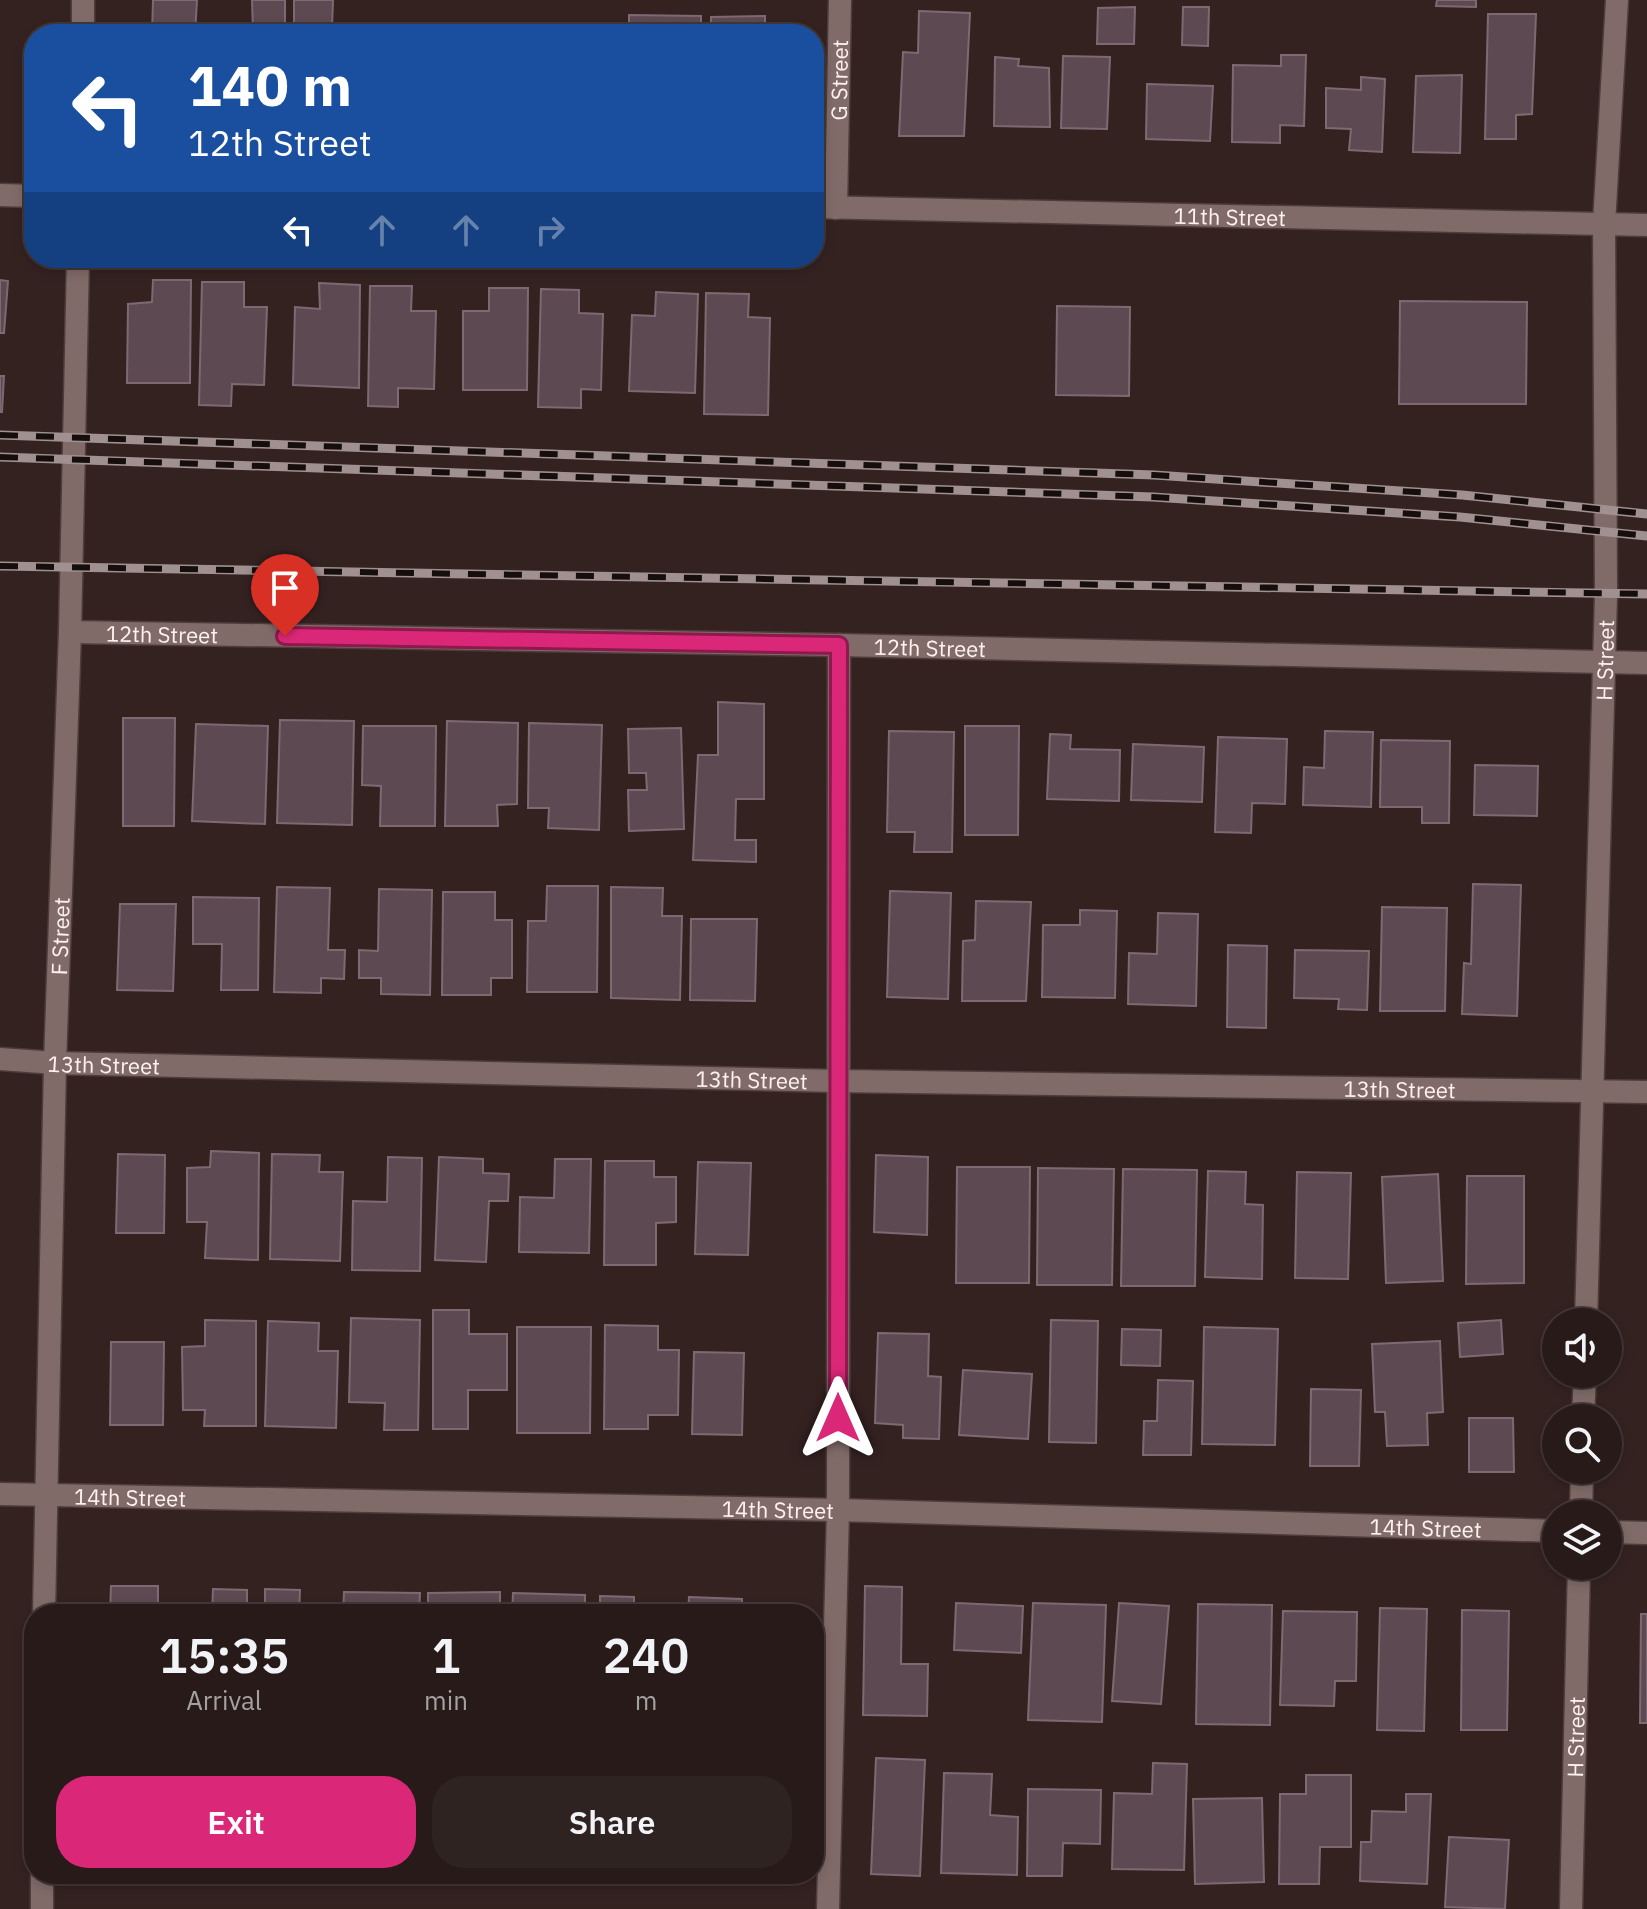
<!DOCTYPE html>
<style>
:root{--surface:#271a19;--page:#2f2322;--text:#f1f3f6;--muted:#a4a1a2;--line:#433838;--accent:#db2777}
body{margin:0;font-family:"IBM Plex Sans",sans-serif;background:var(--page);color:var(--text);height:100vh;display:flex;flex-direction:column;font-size:30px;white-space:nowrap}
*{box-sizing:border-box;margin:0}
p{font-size:26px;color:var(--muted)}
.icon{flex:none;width:44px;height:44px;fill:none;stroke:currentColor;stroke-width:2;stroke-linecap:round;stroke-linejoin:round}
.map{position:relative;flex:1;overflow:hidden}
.sheet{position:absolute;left:24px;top:1604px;width:800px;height:280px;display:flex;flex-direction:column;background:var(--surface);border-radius:32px;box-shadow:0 4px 12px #0003,0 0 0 2px var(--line)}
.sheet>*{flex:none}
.guide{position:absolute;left:24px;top:24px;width:800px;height:244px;border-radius:32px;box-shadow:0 4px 12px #0003,0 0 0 2px var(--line);background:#1a4fa0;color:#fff;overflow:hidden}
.controls{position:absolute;left:1542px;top:1308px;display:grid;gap:16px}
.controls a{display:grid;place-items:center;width:80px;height:80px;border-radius:50%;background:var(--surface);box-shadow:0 4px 12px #0003,0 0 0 2px var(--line);font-size:40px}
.pin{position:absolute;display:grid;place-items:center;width:68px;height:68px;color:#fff;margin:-82px -34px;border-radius:50% 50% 50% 0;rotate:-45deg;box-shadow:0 0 8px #0007}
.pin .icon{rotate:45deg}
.me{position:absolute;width:88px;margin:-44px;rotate:0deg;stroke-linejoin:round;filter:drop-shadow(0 0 6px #0008)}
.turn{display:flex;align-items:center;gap:28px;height:168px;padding:0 32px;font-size:36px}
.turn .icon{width:104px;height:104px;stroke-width:2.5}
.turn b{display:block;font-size:56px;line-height:68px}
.lanes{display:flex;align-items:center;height:76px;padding:0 32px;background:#0003;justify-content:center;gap:40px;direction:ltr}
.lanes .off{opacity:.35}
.eta{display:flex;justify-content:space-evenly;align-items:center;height:136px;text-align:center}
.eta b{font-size:48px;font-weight:600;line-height:56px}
.cta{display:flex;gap:16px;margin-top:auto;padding:16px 32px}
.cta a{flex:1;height:92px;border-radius:32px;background:var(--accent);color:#fff;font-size:32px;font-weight:600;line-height:92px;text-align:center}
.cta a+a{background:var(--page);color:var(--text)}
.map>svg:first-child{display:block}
.building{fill:#5c4951;stroke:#7e6972;stroke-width:2}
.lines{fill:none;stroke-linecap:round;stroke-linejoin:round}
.minor-casing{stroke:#4d3e3d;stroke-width:25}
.minor{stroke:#816b69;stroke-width:22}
.rail-casing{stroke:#a0908f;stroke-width:9}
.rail{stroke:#160e0d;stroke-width:6;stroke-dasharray:18;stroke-linecap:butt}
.route-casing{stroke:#8e194d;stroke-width:20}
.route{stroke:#db2777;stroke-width:14}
.labels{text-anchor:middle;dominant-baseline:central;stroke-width:8;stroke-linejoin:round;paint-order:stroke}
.street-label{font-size:22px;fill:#fef1f0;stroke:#160e0d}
</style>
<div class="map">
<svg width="1647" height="1909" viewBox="0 0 1647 1909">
<rect width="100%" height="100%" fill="#342221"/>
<g class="building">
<path d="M153,0H197L195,34H152Z"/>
<path d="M252,0H285V31L253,32Z"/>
<path d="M294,0H333L332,28L294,29Z"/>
<path d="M1437,0H1476V7L1436,6Z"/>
<path d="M1135,7L1134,44H1097L1098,8Z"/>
<path d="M1183,7H1209L1208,46L1182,45Z"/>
<path d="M919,11L970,13L964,136H899L903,52L918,53Z"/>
<path d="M1488,14H1536L1532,114L1516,115V139H1485Z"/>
<path d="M629,15L701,16V34H629Z"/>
<path d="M765,16V34H711V17Z"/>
<path d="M1281,55H1306L1304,126L1280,125V143L1232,142L1233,65L1281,66Z"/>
<path d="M1063,56L1110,57L1107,129L1061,128Z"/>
<path d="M995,57L1019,59L1018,66L1049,68L1050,127L994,126Z"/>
<path d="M1462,75L1460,153L1413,152L1416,76Z"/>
<path d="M1361,77L1385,79L1382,152L1349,150L1351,129L1326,128V88L1361,90Z"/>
<path d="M1147,84L1213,86L1210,141L1146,139Z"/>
<path d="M0,280L8,281L4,333H0Z"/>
<path d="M153,280H191L190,383H127L128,304L152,302Z"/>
<path d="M202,282H244V307H267L264,385L232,384L231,406L199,405Z"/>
<path d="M319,283L360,285L359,388L293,385L295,307L320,309Z"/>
<path d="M370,286H412L411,311H436L434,389L398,388V407L368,406Z"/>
<path d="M489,288H528L527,390H463V311H489Z"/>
<path d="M541,289L579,290V313L603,314L601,390L581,389V408L538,407Z"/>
<path d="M656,292L698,294L695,393L629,391L632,315L655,316Z"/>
<path d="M706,293L749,294L748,317L770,318L768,415L704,414Z"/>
<path d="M1400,301L1527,302L1526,404H1399Z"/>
<path d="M1057,306L1130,307L1129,396L1056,395Z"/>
<path d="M0,376H4L2,412H0Z"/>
<path d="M718,702L764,704V799H736L735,840H756V862L693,860L698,755H718Z"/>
<path d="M123,718H175L174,826H123Z"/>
<path d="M280,720L354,721L352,825L277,823Z"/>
<path d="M447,721L518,723L517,804L497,805L498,826H445Z"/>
<path d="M529,723L602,725L599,830L548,828L549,808H528Z"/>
<path d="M196,724L268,726L265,824L192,821Z"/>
<path d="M363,726H436L435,826H380L381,786L362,785Z"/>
<path d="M965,726H1019L1018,835H965Z"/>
<path d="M681,728L684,829L629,831L628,790H647L646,773H629L628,729Z"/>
<path d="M889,731L954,732L952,852H914L915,832H887Z"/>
<path d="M1325,731L1373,732L1371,807L1303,805L1304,767L1324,768Z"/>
<path d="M1050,734L1071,735L1070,749L1120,750L1119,801L1047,799Z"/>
<path d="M1218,737L1287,739L1285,804L1252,803L1251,833L1215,832Z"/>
<path d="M1381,740L1450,741L1449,823H1422V807H1380Z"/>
<path d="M1133,744L1204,747L1202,802L1131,800Z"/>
<path d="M1475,765L1538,766L1537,816L1474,815Z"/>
<path d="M1473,884L1521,885L1517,1016L1462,1014L1464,963L1471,964Z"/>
<path d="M547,886H598L597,992H527L528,921H546Z"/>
<path d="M277,887L330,888L328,950H345L344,979L321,978V993L274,992Z"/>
<path d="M611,887L663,888L662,916H682L680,1000L611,998Z"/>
<path d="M379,889L432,890L430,995L381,994V978H359V950L378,951Z"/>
<path d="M890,891L951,893L948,999L887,997Z"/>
<path d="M443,892H495V920H512V978H491V995H442Z"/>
<path d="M193,897L259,898L258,990H221L222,944H193Z"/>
<path d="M976,901L1031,902L1026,1001H962L963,941L975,940Z"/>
<path d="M120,904H176L173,991L117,990Z"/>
<path d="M1382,907L1447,908L1445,1011H1380Z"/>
<path d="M1080,910L1117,911L1115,998L1042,997L1043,925H1080Z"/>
<path d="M1158,913L1198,914L1196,1006L1128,1004L1129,953L1157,954Z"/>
<path d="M691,919H757L755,1001L690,1000Z"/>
<path d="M1228,945L1267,946L1266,1028L1227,1027Z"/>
<path d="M1295,950L1369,951L1367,1010L1338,1009L1339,999L1294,998Z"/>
<path d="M211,1151L259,1153L258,1260L205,1258L207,1222H187V1168L210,1167Z"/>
<path d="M118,1154L165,1155L164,1233H116Z"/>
<path d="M272,1154L320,1155L319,1172H343L340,1261L270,1259Z"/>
<path d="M876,1155L928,1157L927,1235L874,1232Z"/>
<path d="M388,1157L422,1158L420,1271L352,1270L353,1201L387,1202Z"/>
<path d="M439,1157L483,1159V1173L509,1174L508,1201H489L486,1262L435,1260Z"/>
<path d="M555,1159H591L589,1253L519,1252L520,1197L554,1198Z"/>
<path d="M605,1161H654V1177H676V1222L656,1223V1265H604Z"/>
<path d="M698,1162L751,1163L748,1255L695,1254Z"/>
<path d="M957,1167H1030L1029,1283H956Z"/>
<path d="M1038,1168L1114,1169L1112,1285H1037Z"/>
<path d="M1123,1169L1197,1170L1195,1286H1121Z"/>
<path d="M1208,1171L1246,1172L1245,1204L1263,1205L1262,1279L1205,1277Z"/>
<path d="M1297,1172L1351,1173L1348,1279L1295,1278Z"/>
<path d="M1438,1174L1443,1281L1386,1283L1382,1177Z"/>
<path d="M1467,1176H1524V1283L1466,1284Z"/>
<path d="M433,1310H469V1334H507V1390H468V1429H433Z"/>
<path d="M351,1318L420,1320L418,1430H384L385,1403L349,1402Z"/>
<path d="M205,1320L256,1321V1426H204L205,1410H183L182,1347L205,1346Z"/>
<path d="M1051,1320L1098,1321L1096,1443L1049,1442Z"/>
<path d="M1501,1320L1503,1354L1460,1357L1458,1323Z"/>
<path d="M268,1321L319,1323L318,1351H338L336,1428L265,1426Z"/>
<path d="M605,1325L658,1326V1350H679L678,1415H648V1429H604Z"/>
<path d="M517,1327H591L590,1433H517Z"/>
<path d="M1204,1327L1278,1329L1275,1445L1202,1444Z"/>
<path d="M1122,1329L1161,1330L1160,1366L1121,1365Z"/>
<path d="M878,1333L929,1334L928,1376L941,1377L939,1439L903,1438V1425L875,1423Z"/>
<path d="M1440,1341L1443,1412L1427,1413L1428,1445L1387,1446L1385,1412H1375L1372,1344Z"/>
<path d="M111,1342H164L163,1425H110Z"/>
<path d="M694,1352L744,1353L742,1435L692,1434Z"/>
<path d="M963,1370L1032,1374L1028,1439L959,1435Z"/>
<path d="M1158,1380L1193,1381L1191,1455H1143L1144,1421H1157Z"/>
<path d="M1311,1389L1361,1390L1359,1466H1310Z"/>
<path d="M1469,1418H1513L1514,1472H1469Z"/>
<path d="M111,1586H158V1614H110Z"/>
<path d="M865,1586L902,1587L901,1664H928L927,1716L863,1715Z"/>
<path d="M213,1589L247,1590V1614H212Z"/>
<path d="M265,1589L300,1590L299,1614H265Z"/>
<path d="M344,1592L420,1593L419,1614H343Z"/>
<path d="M500,1592V1614H428V1593Z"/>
<path d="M513,1593L585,1595V1614H512Z"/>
<path d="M600,1596L634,1597V1614H600Z"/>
<path d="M689,1597L742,1599V1614H688Z"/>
<path d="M956,1603L1023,1606L1021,1653L954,1650Z"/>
<path d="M1033,1603L1106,1605L1102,1722L1028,1720Z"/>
<path d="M1119,1603L1169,1606L1161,1704L1112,1701Z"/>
<path d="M1198,1604L1272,1605L1270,1725L1196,1724Z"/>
<path d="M1380,1608L1427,1609L1424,1731L1377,1730Z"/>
<path d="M1462,1610L1509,1611L1507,1730H1461Z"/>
<path d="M1283,1611L1357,1612L1356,1681H1335L1334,1706L1280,1705Z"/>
<path d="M1641,1614H1647V1723H1640Z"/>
<path d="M876,1758L925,1760L920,1876L871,1874Z"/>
<path d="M1153,1763L1187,1764L1184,1870L1112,1869L1114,1793L1152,1794Z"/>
<path d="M944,1773L992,1774L990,1815L1018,1817L1017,1875L941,1873Z"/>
<path d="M1306,1775H1351V1847H1320L1319,1884H1279L1280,1794H1306Z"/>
<path d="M1028,1789L1101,1790L1100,1844L1063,1843L1062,1876H1027Z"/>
<path d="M1406,1794H1431L1427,1884L1360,1881L1361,1842H1371L1372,1811L1406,1812Z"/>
<path d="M1262,1798L1264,1882L1195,1884L1193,1799Z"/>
<path d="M1449,1837L1509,1840L1505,1909L1445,1907Z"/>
</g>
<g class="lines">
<g class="minor-casing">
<g id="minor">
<path d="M83,34V0"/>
<path d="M0,195L34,196"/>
<path id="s1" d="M814,207L1647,225"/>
<path id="s2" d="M836,208L840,0"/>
<path id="s3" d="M70,632L839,645L1647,663"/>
<path id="s4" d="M0,1059L55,1063L837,1081L1647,1092"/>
<path id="s5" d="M1586,1322L1606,594L1604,224L1617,0"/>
<path d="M1583,1418L1585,1374"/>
<path id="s6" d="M0,1494L838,1510L1556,1531"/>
<path d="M1581,1514L1582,1470"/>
<path d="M1608,1532L1647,1533"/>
<path id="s7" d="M44,1614L55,1063L70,632L78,258"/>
<path d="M42,1909V1874"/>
<path d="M828,1909L838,1510L839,645"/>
<path id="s8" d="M1571,1909L1579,1566"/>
</g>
</g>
<use href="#minor" class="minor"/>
<g class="rail-casing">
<g id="rail">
<path d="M0,435L1154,475L1462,495L1647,514"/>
<path d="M0,457L1153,497L1460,517L1647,536"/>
<path d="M0,566L1647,594"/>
</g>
</g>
<use href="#rail" class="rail"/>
</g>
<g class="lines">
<g class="route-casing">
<path id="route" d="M285,636L839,645L838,1418"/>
</g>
<use href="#route" class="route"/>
</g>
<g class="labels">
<g class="street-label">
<text stroke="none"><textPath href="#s2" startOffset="128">G Street</textPath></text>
<text stroke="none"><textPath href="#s1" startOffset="416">11th Street</textPath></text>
<text stroke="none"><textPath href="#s3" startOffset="92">12th Street</textPath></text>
<text stroke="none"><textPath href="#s3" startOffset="860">12th Street</textPath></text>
<text stroke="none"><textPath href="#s5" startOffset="662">H Street</textPath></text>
<text stroke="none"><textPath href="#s7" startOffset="678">F Street</textPath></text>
<text stroke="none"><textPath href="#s4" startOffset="104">13th Street</textPath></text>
<text stroke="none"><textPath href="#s4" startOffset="752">13th Street</textPath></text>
<text stroke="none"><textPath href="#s4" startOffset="1400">13th Street</textPath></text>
<text stroke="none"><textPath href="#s6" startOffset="130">14th Street</textPath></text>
<text stroke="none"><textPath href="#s6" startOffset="778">14th Street</textPath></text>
<text stroke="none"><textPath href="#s6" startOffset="1426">14th Street</textPath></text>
<text stroke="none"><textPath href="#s8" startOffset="172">H Street</textPath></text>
</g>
</g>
</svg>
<div class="controls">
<a><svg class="icon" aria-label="sound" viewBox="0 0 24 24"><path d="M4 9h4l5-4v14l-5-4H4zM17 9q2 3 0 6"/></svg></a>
<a><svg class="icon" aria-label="search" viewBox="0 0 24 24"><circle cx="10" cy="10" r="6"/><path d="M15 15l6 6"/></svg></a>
<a><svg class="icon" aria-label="layers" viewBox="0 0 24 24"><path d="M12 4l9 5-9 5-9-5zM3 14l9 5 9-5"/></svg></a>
</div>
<div class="pin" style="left:285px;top:636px;background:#d93025"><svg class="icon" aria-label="arrive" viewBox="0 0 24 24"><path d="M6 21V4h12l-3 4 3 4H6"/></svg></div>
<svg class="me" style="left:838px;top:1418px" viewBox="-20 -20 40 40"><path d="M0-17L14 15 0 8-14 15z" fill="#db2777" stroke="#fff" stroke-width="4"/></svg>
<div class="guide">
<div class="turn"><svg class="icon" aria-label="left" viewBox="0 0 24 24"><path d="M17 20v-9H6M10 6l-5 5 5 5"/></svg><div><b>140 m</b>12th Street</div></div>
<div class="lanes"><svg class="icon" aria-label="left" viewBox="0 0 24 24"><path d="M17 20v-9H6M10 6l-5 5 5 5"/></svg><svg class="icon off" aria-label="ahead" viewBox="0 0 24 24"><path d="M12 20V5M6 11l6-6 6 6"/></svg><svg class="icon off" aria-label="ahead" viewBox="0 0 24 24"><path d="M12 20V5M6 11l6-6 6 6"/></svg><svg class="icon off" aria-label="right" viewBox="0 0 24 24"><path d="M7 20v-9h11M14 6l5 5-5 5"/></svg></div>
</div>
<section class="sheet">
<div class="eta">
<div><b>15:35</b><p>Arrival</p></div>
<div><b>1</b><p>min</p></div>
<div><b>240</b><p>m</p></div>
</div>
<div class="cta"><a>Exit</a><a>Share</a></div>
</section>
</div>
